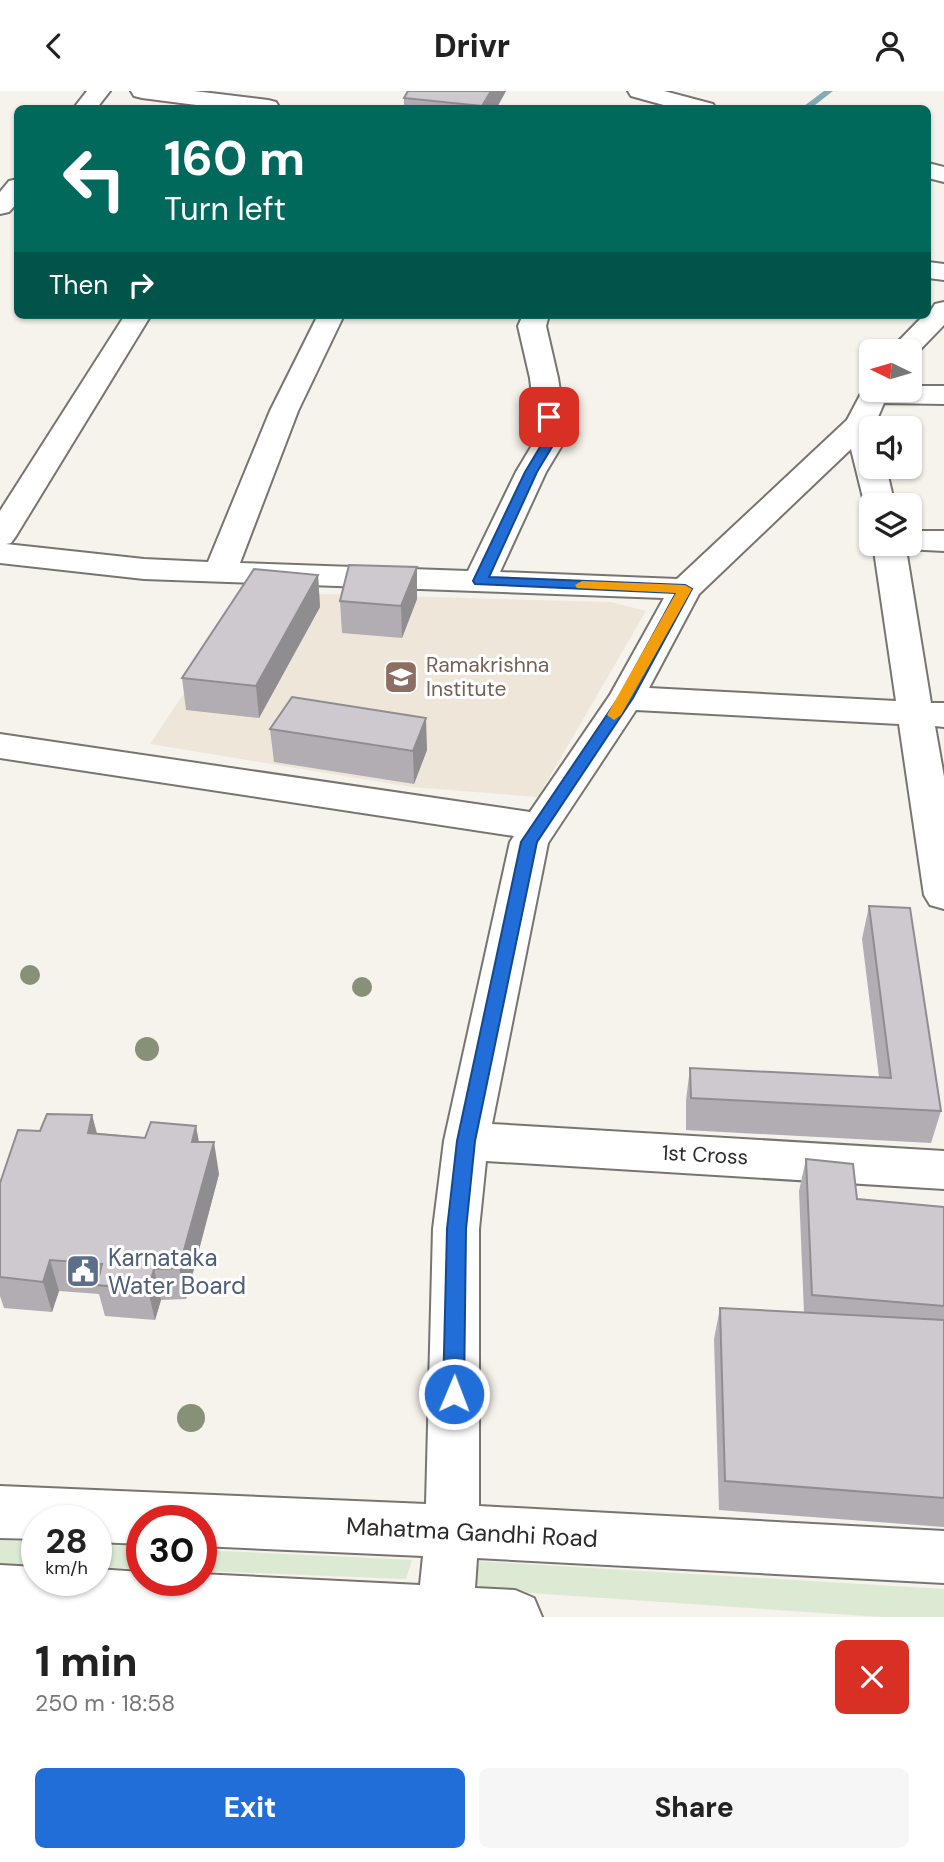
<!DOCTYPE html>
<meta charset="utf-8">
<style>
:root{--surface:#fff;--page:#f6f6f6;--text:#222;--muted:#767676;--accent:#216ed9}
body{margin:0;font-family:"DM Sans",sans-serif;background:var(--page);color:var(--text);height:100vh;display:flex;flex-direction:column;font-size:26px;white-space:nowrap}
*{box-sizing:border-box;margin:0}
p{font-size:23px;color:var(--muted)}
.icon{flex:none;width:38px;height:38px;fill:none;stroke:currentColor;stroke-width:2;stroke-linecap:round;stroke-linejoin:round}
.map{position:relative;height:1526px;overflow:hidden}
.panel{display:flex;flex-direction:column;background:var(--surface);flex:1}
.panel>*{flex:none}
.guide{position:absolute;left:14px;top:14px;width:917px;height:214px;border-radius:10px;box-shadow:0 2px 5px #0004;background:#00695c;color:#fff;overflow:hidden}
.needle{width:46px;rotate:275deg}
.buttons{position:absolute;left:859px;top:248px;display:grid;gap:14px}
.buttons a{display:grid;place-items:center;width:63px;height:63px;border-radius:10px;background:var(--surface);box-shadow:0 2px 5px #0004;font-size:35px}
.speed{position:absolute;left:21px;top:1414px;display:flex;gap:14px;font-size:35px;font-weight:700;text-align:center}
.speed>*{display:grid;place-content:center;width:91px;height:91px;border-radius:50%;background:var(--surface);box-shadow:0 2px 5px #0004;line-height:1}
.speed small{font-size:18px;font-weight:400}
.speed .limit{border:10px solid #d22;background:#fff;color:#111}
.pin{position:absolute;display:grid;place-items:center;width:60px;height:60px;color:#fff;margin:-30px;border-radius:14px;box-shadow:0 4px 10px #0006}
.me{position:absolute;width:77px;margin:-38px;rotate:1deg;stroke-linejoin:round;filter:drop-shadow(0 0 5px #0008)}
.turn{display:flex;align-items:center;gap:24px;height:147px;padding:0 35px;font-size:32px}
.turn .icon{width:91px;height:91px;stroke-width:2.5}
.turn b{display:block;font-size:49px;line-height:60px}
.then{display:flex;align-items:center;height:66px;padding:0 35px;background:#0003;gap:14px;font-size:26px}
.round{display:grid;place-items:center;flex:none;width:74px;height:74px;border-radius:10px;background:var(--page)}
.overview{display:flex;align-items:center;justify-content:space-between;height:119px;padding:0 35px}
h1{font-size:42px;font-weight:800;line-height:52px}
.primary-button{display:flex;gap:14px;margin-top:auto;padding:14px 35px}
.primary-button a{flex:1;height:80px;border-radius:10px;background:var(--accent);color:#fff;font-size:28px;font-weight:800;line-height:80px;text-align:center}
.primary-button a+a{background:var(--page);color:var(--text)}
header{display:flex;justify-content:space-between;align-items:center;height:91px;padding:0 35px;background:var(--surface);font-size:32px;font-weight:800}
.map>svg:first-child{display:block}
.built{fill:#efe6da}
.green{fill:#dcead4}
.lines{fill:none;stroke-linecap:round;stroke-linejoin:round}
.stream{fill:#84abb3;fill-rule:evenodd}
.minor-casing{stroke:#78746f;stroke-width:4}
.minor{fill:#fff;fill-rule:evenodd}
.tree{fill:#869177}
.wall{fill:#b1adb2}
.shaded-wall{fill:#908d91}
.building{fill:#cec9cf;stroke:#908d91;stroke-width:2}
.route{fill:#216ed9;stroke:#15488d;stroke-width:2}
.slow{fill:#f59e0b}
.labels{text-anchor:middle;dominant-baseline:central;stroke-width:6;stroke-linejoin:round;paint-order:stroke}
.education-label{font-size:21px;fill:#785e54;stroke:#fff;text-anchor:start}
.street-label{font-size:21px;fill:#2d2b29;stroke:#fff}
.near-service-label{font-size:24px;fill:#4e5e75;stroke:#fff;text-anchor:start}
.near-street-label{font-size:24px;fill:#2d2b29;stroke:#fff}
</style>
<header><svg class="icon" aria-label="back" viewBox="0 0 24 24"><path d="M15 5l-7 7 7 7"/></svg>Drivr<svg class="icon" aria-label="person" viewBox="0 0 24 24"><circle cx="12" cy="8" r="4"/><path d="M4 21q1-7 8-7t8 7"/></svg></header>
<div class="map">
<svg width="944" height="1526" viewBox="0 0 944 1526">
<rect width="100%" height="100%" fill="#f6f2ec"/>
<path class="built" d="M251,501L611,511L646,520L538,706L411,696L150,653Z"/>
<g class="green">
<path d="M0,1449L37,1451V1474L0,1473Z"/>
<path d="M96,1453L142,1456V1478L96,1476Z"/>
<path d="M201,1459L412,1469L406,1488L201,1480Z"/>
<path d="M476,1470L944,1498V1526H880L473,1498Z"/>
</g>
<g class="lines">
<path class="stream" d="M824,0H833L810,18H800Z"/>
<g class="minor-casing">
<g id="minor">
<path d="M87,0H110L96,18H73Z"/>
<path d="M131,0H194L268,9L276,11L279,16L227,18L142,7L134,5Z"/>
<path d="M628,0H664L713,13L716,18H678L631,5Z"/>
<path d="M928,72L944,76V91L928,87Z"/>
<path d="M18,88V111L9,121L0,123V101L9,90Z"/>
<path d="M928,171L944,173V189L928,187Z"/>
<path d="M944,211V234L912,267L910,261H888L924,224H928L935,213Z"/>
<path d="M125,224H151L16,445L11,452L6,453L144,468L208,471L270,320L318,224H344L298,320L240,472L468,480L516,381L537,346L530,287L518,235L523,224H549L546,235L558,287L567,346L546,381L500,481L677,488L847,329L866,293L872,292V299H910V295H944V313L884,312L875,333L876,338H872V376H886L895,415H872V422H869L865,415L851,358L699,503L649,597L896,610L873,453H910V440H944V460L906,458L931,612H944V636L935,635L944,686V818L930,814L924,804L899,633L636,619L548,752L492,1033L944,1060V1098L486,1070L479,1138V1415L944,1440V1492L477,1467L475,1497L515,1499L534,1507L542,1526H0V1474L37,1476V1489H96V1478L142,1481V1489H201V1483L420,1494L423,1465L201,1455V1430H142V1453L96,1451V1430H37V1448L0,1447V1395L426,1413L433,1138L444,1050L510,751L514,745L0,667V643L530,721L610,604L664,507L144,488L0,472V420Z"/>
</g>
</g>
<use href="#minor" class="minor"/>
</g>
<g class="tree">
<circle cx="30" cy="884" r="10"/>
<circle cx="362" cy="896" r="10"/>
<circle cx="147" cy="958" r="12"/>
<circle cx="191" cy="1327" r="14"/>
</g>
<g class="wall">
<path d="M408,0H506L496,18H404V7Z"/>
<path d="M318,484L320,516L259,627L186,619L182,587Z"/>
<path d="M417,508L402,547L342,542L340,510Z"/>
<path d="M270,638L427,659L414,693L274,671Z"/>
<path d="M869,815L941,1020L931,1052L686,1039V1009L690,977L879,986L862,848Z"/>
<path d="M92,1024L97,1042L199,1051L219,1083L186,1208L161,1209L155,1229L105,1225L99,1203L59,1200L52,1221L4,1217L0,1205V1092L40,1040Z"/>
<path d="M806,1068L857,1108L944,1116V1436L719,1419L714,1248L720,1217L804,1222L799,1100Z"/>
</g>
<g class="shaded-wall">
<path d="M491,0H506L496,18H482V15Z"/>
<path d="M417,476V508L402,547L401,515Z"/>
<path d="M318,484L320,516L259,627L256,595Z"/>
<path d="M426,627L427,659L414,693L413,660Z"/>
<path d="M92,1024L100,1056L88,1042Z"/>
<path d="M196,1035L202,1067L192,1051Z"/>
<path d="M214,1051L219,1083L186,1208L179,1177Z"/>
<path d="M50,1169L59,1200L52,1221L43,1191Z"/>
<path d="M154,1178L161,1209L155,1229L148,1199Z"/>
</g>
<g class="building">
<path d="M408,0H491L482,15L404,7Z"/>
<path d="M349,474L417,476L401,515L340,510Z"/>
<path d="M254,478L318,484L256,595L182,587Z"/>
<path d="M292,606L426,627L413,660L270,638Z"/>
<path d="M869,815L910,817L941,1020L691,1007L690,977L891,987Z"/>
<path d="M47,1023L92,1024L88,1042L145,1047L151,1031L196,1035L192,1051H214L179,1177L154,1178L148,1199L97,1194L102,1173L50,1169L43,1191L0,1186V1092L18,1039L40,1040Z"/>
<path d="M806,1068L853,1073L857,1108L944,1116V1215L812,1204Z"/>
<path d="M720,1217L944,1229V1407L725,1390Z"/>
</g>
<path class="route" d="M549,323L555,326L558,346L537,381L489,486L685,494L692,498L633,607L537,751L475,1050L466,1138L464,1303L461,1309L454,1312L446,1309L443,1303L447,1138L457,1050L521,751L619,606L676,502L475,493L473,490L525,381L546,346L543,326Z"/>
<path class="slow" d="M582,490L685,494L692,498L621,624L614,629L607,624L676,502L577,497L575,494Z"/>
<defs>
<g id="school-square" transform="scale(1.75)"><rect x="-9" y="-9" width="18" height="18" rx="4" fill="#8d6e63" stroke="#fff"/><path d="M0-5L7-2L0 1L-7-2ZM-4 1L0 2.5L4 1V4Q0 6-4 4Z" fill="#fff"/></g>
<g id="civic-square" transform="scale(1.75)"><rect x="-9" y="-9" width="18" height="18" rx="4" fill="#5c6f8a" stroke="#fff"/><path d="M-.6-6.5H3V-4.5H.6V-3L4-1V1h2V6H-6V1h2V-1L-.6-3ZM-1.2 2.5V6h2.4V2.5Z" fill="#fff"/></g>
</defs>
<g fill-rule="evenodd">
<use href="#school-square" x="401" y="586"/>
<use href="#civic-square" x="83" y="1180"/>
</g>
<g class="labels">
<g class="education-label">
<text x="426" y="574">Ramakrishna<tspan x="426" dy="24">Institute</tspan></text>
</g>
<g class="street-label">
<text transform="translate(705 1064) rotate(3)">1st Cross</text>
</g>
<g class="near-service-label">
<text x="108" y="1166">Karnataka<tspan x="108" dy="28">Water Board</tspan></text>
</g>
<g class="near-street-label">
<text transform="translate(472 1441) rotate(3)">Mahatma Gandhi Road</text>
</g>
</g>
</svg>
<div class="buttons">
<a><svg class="needle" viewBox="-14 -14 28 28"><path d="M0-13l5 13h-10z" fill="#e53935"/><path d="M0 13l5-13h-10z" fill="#767676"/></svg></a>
<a><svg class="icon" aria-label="sound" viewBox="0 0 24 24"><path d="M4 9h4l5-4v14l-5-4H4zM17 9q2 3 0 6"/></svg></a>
<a><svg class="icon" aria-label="layers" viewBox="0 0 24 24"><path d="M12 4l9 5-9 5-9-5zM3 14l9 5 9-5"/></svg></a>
</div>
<div class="speed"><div>28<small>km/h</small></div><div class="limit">30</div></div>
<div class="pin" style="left:549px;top:326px;background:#d93025"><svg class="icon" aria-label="arrive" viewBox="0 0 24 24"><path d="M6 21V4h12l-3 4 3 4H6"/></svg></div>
<svg class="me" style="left:454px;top:1303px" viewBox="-20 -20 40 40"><circle r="17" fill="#216ed9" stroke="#fff" stroke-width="3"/><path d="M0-11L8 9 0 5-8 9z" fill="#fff"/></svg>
<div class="guide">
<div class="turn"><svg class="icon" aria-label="left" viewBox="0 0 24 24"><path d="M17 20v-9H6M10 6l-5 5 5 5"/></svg><div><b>160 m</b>Turn left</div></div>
<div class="then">Then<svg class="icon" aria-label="right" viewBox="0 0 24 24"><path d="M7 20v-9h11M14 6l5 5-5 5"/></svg></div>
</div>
</div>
<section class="panel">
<div class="overview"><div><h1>1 min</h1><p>250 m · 18:58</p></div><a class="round" style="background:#d93025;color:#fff"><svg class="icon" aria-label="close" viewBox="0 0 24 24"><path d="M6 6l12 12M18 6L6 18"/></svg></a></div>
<div class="primary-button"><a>Exit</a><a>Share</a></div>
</section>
